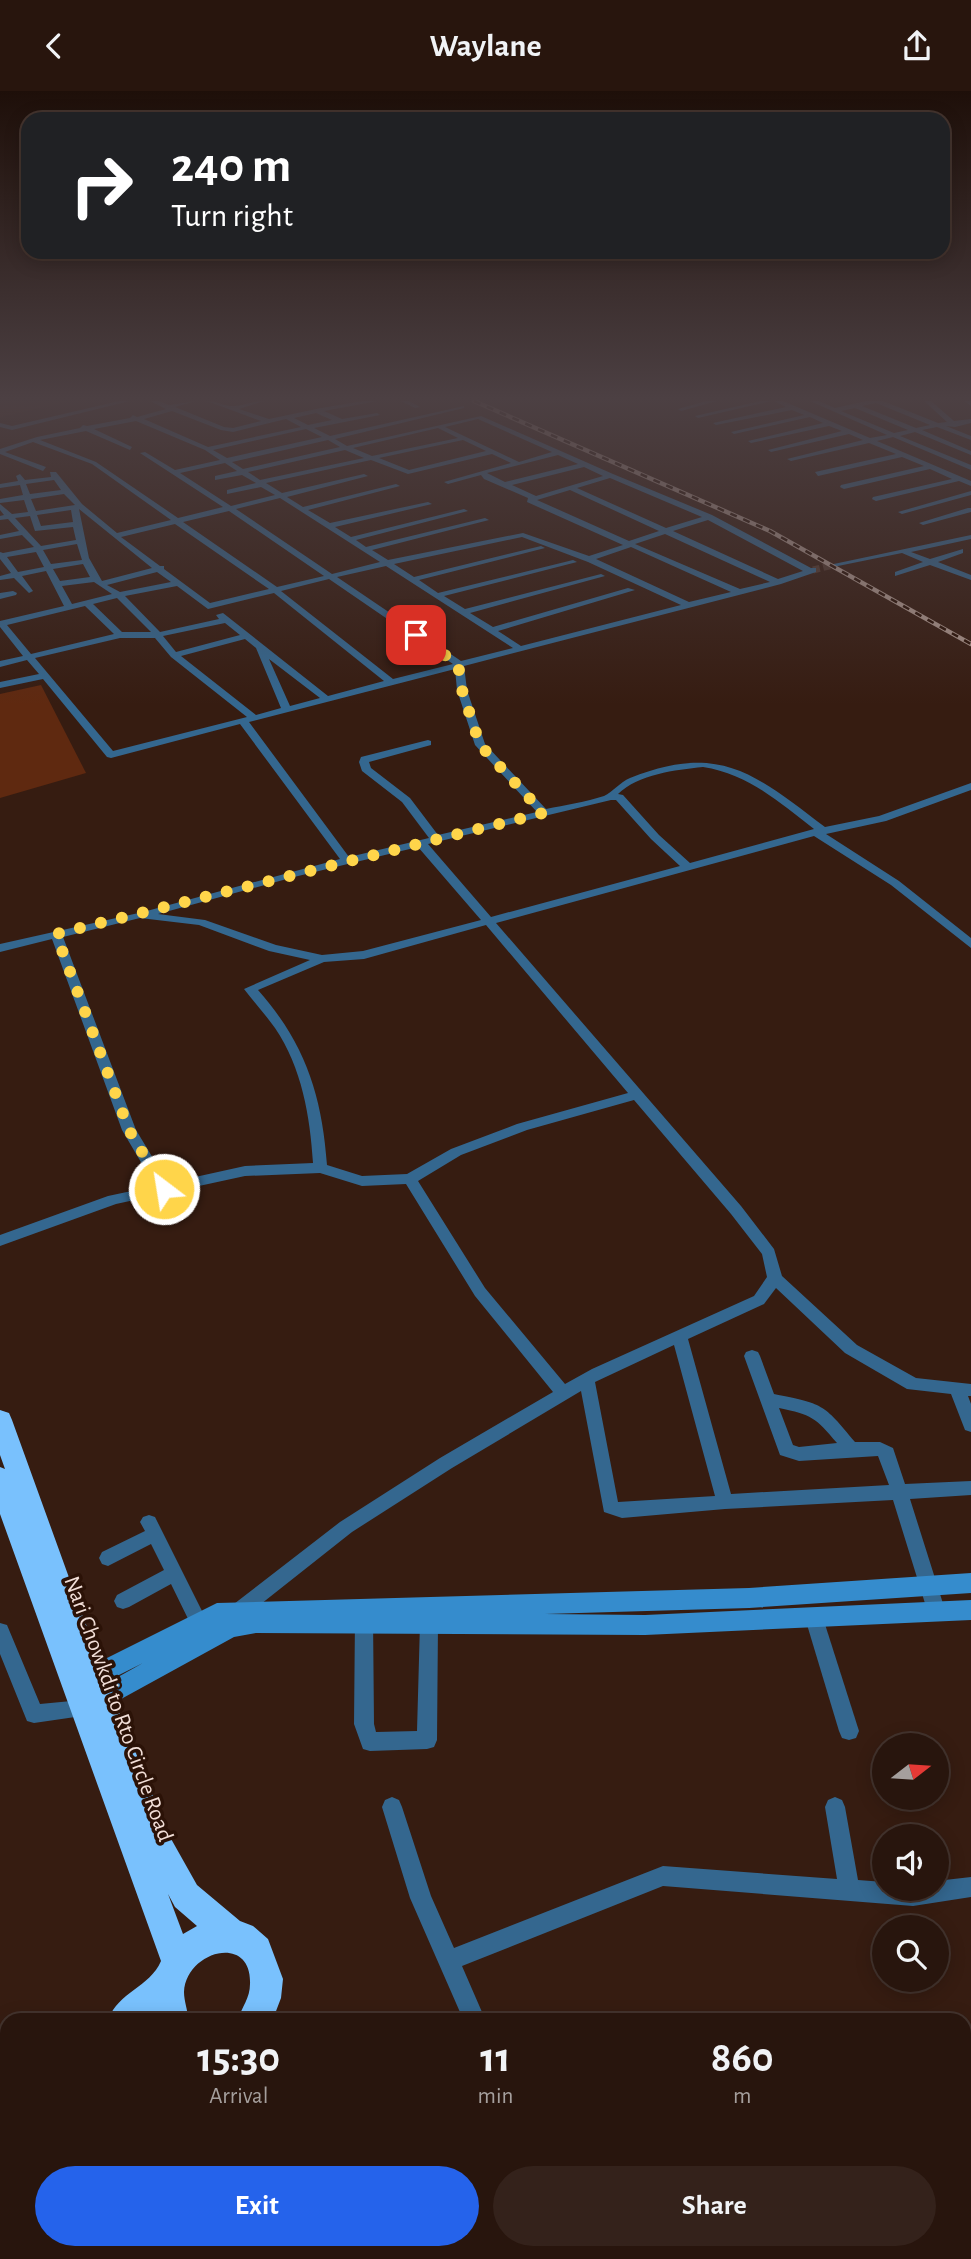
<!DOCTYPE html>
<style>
:root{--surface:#28150d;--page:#34221b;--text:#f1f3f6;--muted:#a59f9d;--line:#44342e;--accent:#2563eb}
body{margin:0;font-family:"Alegreya Sans",sans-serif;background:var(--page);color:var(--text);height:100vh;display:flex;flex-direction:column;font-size:26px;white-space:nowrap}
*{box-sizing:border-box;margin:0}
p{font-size:23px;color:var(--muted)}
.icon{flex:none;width:38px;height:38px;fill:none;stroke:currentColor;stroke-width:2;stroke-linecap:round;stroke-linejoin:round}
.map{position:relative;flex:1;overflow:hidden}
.sheet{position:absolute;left:0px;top:1922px;width:971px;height:247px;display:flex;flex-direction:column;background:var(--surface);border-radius:21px 21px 0 0;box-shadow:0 4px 18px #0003,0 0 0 2px var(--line)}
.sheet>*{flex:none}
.banner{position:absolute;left:21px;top:21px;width:929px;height:147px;border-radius:21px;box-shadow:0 4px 18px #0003,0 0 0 2px var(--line);background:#202124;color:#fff;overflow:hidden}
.needle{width:46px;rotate:73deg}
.tools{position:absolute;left:872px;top:1642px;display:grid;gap:14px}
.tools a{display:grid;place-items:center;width:77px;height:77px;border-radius:50%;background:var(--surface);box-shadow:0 4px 18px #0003,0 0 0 2px var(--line);font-size:35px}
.pin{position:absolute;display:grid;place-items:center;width:60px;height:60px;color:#fff;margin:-30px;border-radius:14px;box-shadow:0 4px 10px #0006}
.me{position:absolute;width:77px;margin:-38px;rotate:329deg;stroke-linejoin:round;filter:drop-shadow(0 0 5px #0008)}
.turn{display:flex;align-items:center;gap:24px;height:147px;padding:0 35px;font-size:32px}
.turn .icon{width:91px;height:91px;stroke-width:2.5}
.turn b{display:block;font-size:49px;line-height:60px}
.eta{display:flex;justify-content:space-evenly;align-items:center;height:119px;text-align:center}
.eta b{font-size:42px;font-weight:600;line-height:49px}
.cta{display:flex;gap:14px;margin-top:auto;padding:14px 35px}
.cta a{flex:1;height:80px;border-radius:42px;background:var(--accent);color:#fff;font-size:28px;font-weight:600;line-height:80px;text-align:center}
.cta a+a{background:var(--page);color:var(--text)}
header{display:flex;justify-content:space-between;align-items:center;height:91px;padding:0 35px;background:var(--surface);font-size:32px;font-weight:600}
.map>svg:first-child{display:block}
.built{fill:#442315}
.green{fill:#5f2910}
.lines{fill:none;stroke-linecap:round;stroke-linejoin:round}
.street-tunnel{stroke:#52392f;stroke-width:7;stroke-dasharray:7 3.5;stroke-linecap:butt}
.street{fill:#34678f;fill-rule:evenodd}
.secondary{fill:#358ccd;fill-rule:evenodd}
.primary{fill:#31a9fd;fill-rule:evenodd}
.highway{fill:#79c1fd;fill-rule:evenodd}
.rail-casing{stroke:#aa948b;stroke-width:4.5}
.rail{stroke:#2b1207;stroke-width:2.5;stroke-dasharray:7;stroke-linecap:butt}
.route{stroke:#ffd54a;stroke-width:12;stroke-dasharray:0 21.6}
.labels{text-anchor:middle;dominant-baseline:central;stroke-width:7;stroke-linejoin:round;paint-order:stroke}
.near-street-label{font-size:23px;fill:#f2dfd8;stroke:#2b1207}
</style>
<header><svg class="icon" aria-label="back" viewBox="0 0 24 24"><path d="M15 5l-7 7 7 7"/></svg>Waylane<svg class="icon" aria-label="share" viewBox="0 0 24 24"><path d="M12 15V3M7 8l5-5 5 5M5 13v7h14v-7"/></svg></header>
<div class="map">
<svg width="971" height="2168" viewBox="0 0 971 2168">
<rect width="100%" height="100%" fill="#361c11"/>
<path class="built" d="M0,310H73L0,326Z"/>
<path class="green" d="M41,594L86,682L0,707V603Z"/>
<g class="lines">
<path class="street-tunnel" d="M813,479L833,474"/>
<g class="street">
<path d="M119,310H130L12,339L0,336V332L12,335Z"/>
<path d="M150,310H159L169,314L196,310L175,316L224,336L233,337L261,330L207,310C216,310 226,316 235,315C245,314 254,310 264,310L239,318L269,328L321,317L363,310H378L324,320L342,328L377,322L380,324L314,337L330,345L464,315V317L335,348L347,355L481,325L613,383L712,424L811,477H816V481L781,493L464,575L467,599L485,653L546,718C565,714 586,711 604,705C613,701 620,691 630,687C720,651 755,683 825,736L879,725L971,692V699L886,730L826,743L899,790L971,847V857L891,794L814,745L496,832L741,1115L774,1158L782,1185L857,1254L916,1287L971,1293V1305H968L971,1313V1341L965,1339L951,1303L907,1298L845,1262L776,1197L764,1213L688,1248L731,1403L889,1394L878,1365L799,1370L780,1364L744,1265L746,1261L752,1259L758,1261L760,1265L774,1303C823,1313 823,1312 855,1351H880L893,1357L905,1393L971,1390V1404L910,1408L946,1522L943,1528L937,1530L931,1528L928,1522L893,1409L725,1418L622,1427L604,1421L581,1300L452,1377L352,1441L242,1528L236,1530L230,1528L227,1522L230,1516L340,1431L440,1367L553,1301L475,1205L406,1093L362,1095L320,1082L245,1085L116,1113L0,1155V1144L108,1105L155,1095L122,1039L52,848L0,861V853L143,821L340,768L240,633L111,667L107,666L43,588L0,597V591L39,583L27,569L0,576V570L23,565L0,536V530L64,515L46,480L22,485L33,500L29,502L14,487L0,489V485L11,482L0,468V461L3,462L34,456L22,444L0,448V444L19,440L8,428L0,429V425L4,424L0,419V413L12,423L28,421L24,409L0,412V408L23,404L20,394L0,397V393L18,390L16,385L20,383L25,389L51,386L50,381H56L82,413L117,442L171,429L92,373L33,351L5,361L46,376L43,380L0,363V358L37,346L80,337L83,334L87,335L130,327L133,324L137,326L166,318ZM172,320L221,339L233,341L286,328L301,336L208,356L144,328ZM316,322L332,329L308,334L294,327ZM478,328L552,361L519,371L445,336ZM136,330L205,359L220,369L175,379L145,361L140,362L223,416L178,427L96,371L40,349L86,340L130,359L132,356L94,338ZM438,337L458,347L372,365L353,357ZM306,338L322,346L227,367L213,359ZM328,349L340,356L243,378L232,371ZM463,349L486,360L409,379L379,367ZM345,359L364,367L260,389L248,381ZM492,363L511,372L444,391L448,393L481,384L484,388L528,407L527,411L623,454L589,465L523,442L388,469L372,459L489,429L485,427L366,456L356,449L468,420L464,418L351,446L335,436L432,413L428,411L330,432L308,419L400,395L396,393L303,416L287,406L368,385L364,383L282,402L266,392L371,369L408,383ZM558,364L578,373L505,391L487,382ZM225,372L237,380L215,385V389L242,384L256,392L227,399V403L261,396L275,404L231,415L180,382ZM584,376L603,385L536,405L512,394ZM610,387L702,426L666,437L577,397ZM54,389L61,399L30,403L26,393ZM570,399L659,440L629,450L537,409ZM64,403L75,414L36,420L31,408ZM280,407L380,471L332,483L236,418ZM79,418L152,477L102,490L89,467ZM71,419L73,431L41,435L37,424ZM229,420L324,485L277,496L183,431ZM30,425L35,440L73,436L76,449L41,455L15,427ZM708,429L803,480L778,488L673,440ZM175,433L269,498L210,512L164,478V475H160L121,446ZM665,443L770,491L740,498L635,453ZM522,446L588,471L681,514L521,555L498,540L635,499L628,497L493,536L470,522L605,485L601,483L465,518L444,505L577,471L573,469L438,502L419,489L545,457L541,455L414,486L394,473ZM77,453L82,469L51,473L43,459ZM631,456L731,501L689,511L596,468ZM36,461L44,476L18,481L7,466ZM83,473L90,486L60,490L53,478ZM386,475L513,557L461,570L337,486ZM157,481L171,491L120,501L107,494ZM329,488L453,573L393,588L281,500ZM94,491L112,503L72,513L62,495ZM177,495L208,518L274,502L384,590L328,605L223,522L216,524L219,528L160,541L125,505ZM117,507L151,541H122L93,513ZM85,515L114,543L31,563L7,534ZM225,532L240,544L176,561L163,545ZM120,547H155L171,566L247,626L113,660L35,567ZM245,548L256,557L281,617L256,624L181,565ZM269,568L320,607L290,615ZM455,578L457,599L475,654L537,721L438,744L410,707L371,677L369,671L431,654V650L428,649L361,666L359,671L362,680L402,711L429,747L349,766L249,631ZM703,676C748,683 779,711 814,738L690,772L659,744L623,704L618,703C639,683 675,679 703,676ZM611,709H616L651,748L680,775L491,826L428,753ZM418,756L481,829L363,860L322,864L276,854L205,829L158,823L294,786ZM140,827L199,834L269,860L310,869L244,898C254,911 265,923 275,937C302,977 310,1025 313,1072L245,1075L168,1092L136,1039L63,846ZM486,834L628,1002L517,1033L451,1058L407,1083L362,1085L327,1074C322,1004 305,952 258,899L324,871L364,868ZM634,1009L731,1123L762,1163L767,1186L754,1205L592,1278L565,1293L485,1197L418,1090L461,1064L527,1039ZM674,1254L715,1405L618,1411L595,1291ZM779,1317C812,1324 815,1326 837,1352L799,1356L793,1354Z"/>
<path d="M401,310H409L420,316L415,317Z"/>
<path d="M706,310H717L681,320L678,318Z"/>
<path d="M760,310H772L698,327L695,325Z"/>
<path d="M774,310H783L870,347L887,344L810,310H819L835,317L866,310H883L938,332L947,331L924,310H931L954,330L971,328V332L955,336L946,335L971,345V349L937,336L922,339L971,360V364L915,341L900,345L971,374V379L893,346L877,350L971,390V395L959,390L876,410L872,408L873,406L952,388L930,378L844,398L840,396L841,394L924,375L902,366L818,385L815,381L896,363L869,352L791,370L787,368L863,349L849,343L771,361L768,359L842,340L829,335L751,352L748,350L823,332L810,326L734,343L731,341L804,324L792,319L716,334L713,332L786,316ZM876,312L930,334L916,337L862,315ZM855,317L908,339L894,342L841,320Z"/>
<path d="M964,310H971V315Z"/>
<path d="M971,400V404L902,423L898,421Z"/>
<path d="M968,417H971V421L923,434L919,432Z"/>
<path d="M971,444V448L911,461L930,468L963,458V462L938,471L971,484V489L930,474L895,485V481L923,471L902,462L833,476L829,474Z"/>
<path d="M13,500L17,502L16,504L0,508V502Z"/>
<path d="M149,1424L155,1426L208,1532L205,1538L199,1540L193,1538L171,1493L129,1516L123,1518L117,1516L114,1510L117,1504L164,1479L151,1453L108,1475L102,1473L99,1467L102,1461L145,1440L140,1431L143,1426Z"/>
<path d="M364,1518L370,1520L373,1526L374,1633L376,1641L417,1640L420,1532L423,1526L429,1524L435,1526L438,1532L437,1649L434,1656L427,1658L370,1660L363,1658L354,1633L355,1526L358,1520Z"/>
<path d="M814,1519L820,1521L823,1527L859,1640L856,1647L849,1649L842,1647L839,1640L805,1527L808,1521Z"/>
<path d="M0,1532L7,1534L40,1613L82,1609L89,1612L92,1618L89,1624L34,1632L27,1630L0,1563Z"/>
<path d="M392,1706L399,1709L402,1716L431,1805L454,1857L663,1775L837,1788L825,1716L828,1709L835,1706L842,1709L845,1716L858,1789L884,1791V1797H936V1790L971,1786V1806L913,1815L663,1795L462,1875L485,1928H463L410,1807L382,1716L385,1709Z"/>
<path d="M964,1958L971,1960V1982L964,1980Z"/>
<path d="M964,2135L971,2136V2160L964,2159Z"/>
<path d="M579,2161H603L606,2168H582Z"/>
<rect x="805" y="2161" width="24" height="7"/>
</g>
<path class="secondary" d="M971,1482V1502L749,1517L545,1523L645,1524L971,1509V1529L645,1544L256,1542L234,1546L92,1624L84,1621L80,1613L84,1605L143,1572L83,1602L75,1599L71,1591L75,1583L217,1512L749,1497Z"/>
<g class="primary">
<path d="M273,2161H303L305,2168H275Z"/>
<path d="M319,2161H350L352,2168H322Z"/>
</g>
<g class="highway">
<path d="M0,1319L9,1322L12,1329L105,1586L170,1746L197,1794L240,1830L253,1835L268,1848L283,1888L281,1907L273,1928H238C242,1916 250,1907 250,1893C252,1842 186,1860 184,1901C184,1910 188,1920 188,1928H156L155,1925L151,1928H109C117,1902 150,1896 161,1870L0,1423V1376L5,1378L0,1364ZM168,1803L175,1816L197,1835L183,1843Z"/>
<path d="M7,2005V2071L0,2074V2008Z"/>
</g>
<g class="rail-casing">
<path id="rail" d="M474,310L770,440L971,553"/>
</g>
<use href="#rail" class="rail"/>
</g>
<linearGradient id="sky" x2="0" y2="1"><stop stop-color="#1e0f09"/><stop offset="0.5" stop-color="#4c4043"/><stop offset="1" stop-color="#4c4043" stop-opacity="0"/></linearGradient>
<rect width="971" height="614" fill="url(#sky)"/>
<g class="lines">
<path class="route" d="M164,1098L129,1039L56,843L543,722L480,654L462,599L458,573L416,544"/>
</g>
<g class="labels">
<g class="near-street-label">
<text transform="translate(118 1618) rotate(70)">Nari Chowkdi to Rto Circle Road</text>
</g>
</g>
</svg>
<div class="tools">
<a><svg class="needle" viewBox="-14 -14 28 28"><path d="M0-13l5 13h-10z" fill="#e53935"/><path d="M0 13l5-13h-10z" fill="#a59f9d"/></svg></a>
<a><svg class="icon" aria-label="sound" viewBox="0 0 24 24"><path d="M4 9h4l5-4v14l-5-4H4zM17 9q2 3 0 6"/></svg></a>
<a><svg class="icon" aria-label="search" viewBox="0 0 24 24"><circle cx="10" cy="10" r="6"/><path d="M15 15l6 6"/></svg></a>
</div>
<div class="pin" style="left:416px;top:544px;background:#d93025"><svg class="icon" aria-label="arrive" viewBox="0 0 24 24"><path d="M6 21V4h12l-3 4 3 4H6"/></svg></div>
<svg class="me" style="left:164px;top:1098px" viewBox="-20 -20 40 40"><circle r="17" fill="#ffd54a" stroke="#fff" stroke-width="3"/><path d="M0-11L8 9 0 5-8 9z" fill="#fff"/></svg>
<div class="banner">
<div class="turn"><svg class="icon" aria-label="right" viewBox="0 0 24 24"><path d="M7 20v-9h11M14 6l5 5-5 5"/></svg><div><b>240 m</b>Turn right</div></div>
</div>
<section class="sheet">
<div class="eta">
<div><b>15:30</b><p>Arrival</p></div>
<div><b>11</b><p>min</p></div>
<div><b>860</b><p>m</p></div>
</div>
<div class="cta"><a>Exit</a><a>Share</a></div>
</section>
</div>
